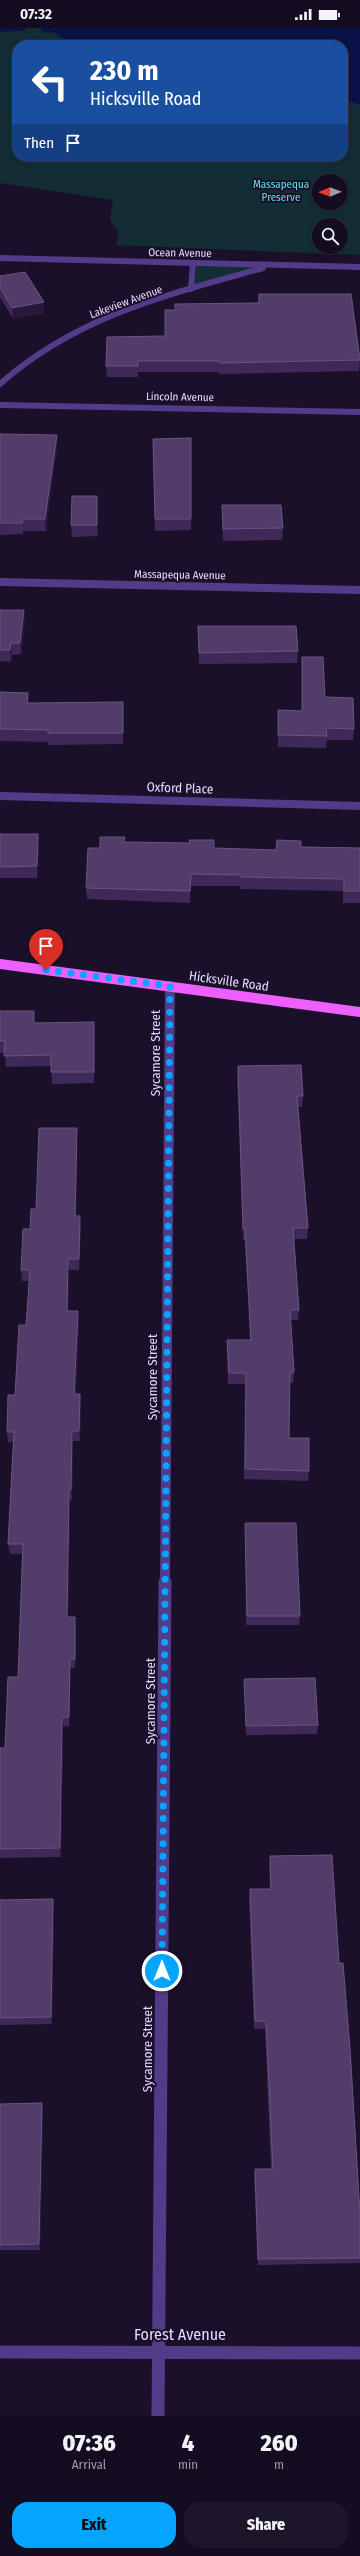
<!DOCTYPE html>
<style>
:root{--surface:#140c20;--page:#1d1529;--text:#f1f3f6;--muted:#9d9ba5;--line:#332c3e;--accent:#05a5ff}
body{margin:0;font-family:"Fira Sans Condensed",sans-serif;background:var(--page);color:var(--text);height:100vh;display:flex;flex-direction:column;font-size:15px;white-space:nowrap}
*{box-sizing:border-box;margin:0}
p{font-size:13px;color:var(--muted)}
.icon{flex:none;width:22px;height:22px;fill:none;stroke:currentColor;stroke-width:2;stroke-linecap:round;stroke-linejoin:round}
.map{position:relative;height:2388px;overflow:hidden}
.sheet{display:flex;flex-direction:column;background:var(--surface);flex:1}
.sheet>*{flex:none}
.top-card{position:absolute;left:12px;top:12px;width:336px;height:122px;border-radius:16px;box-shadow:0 2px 6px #0003,0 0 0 1px var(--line);background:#1a4fa0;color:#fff;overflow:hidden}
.needle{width:26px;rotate:269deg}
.buttons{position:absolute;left:312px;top:146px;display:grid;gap:8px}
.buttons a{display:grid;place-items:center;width:36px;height:36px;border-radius:50%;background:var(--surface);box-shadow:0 2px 6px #0003,0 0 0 1px var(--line);font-size:20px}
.pin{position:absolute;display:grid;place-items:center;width:34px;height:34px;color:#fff;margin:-41px -17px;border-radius:50% 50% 50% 0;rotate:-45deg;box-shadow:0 0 4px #0007}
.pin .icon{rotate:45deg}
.me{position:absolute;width:44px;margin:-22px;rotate:0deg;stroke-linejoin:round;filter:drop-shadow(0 0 3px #0008)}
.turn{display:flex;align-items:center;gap:14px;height:84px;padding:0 12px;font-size:18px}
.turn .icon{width:52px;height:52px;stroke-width:2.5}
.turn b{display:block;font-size:28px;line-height:34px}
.then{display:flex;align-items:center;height:38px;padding:0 12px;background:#0003;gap:8px;font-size:15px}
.eta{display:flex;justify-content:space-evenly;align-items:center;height:68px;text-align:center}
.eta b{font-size:24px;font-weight:800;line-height:28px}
.primary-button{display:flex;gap:8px;margin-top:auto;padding:8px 12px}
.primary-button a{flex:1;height:46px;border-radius:16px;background:var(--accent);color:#111;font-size:16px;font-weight:800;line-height:46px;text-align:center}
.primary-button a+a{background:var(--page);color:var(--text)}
.status{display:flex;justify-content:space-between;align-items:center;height:28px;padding:0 20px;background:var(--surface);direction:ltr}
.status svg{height:11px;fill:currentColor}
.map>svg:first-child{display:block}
.green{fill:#132d34;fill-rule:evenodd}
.water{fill:#0a1149}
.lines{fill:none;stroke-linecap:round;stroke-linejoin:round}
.stream{stroke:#0a1149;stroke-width:5.5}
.minor-far3{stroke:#523b89;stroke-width:6}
.minor-far2{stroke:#523b89;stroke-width:8}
.minor-far1{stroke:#523b89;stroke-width:10}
.minor{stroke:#523b89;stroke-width:13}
.primary{stroke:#ed60ff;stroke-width:10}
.wall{fill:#3f2958}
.shaded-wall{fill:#29173e}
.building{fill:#513c6a;stroke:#685581}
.route{stroke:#05a5ff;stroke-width:7;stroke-dasharray:0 12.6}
.labels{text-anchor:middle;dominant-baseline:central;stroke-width:4;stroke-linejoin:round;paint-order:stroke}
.far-park-label{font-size:11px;fill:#62e1e2;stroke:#1b102a}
.far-street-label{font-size:11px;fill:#e7d9ff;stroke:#1b102a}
.street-label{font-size:13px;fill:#e7d9ff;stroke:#1b102a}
.near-street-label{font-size:16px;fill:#e7d9ff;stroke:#1b102a}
</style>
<div class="status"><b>07:32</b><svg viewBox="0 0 49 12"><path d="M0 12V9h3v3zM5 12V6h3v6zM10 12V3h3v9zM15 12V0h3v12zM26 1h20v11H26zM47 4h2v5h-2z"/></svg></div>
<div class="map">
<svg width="360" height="2388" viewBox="0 0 360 2388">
<rect width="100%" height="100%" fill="#1b102a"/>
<g class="green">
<path d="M0,0H360V227L116,217L119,204L110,192L113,172L0,155ZM17,17H343V129H17ZM319,153H341V175H319ZM319,197H341V219H319Z"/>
<path d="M196,237L261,238L195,258Z"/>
</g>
<path class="water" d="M62,0H360V77L343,71V17H74L50,2Z"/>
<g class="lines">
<g class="stream">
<path d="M0,1L23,0"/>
<path d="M44,1L50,2"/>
</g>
<g class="minor-far3">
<path d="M0,230L360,239"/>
<path d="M191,261L193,235"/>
<path d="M0,356C77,288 166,267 263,240"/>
<path d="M0,377L360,384"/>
</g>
<g class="minor-far2">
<path d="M0,554L360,562"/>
<path d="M0,768L360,778"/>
</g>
<path class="minor-far1" d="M165,1555L170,958"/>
<g class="minor">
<path d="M0,2324L360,2325"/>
<path d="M158,2388L165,1554"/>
</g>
<path class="primary" d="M0,936L360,984"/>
</g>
<g class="wall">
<path d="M0,248L44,285L13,291L0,269Z"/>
<path d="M259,266L360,332L359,343L219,346V344H138V349H107L106,338L165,308L175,282L258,275Z"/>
<path d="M0,406L57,419L46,503H23V506L0,507Z"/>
<path d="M191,410V502L155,503L153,411Z"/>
<path d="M97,468L98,508L72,509L71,497Z"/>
<path d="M222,477L283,500L282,512L223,513L222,489Z"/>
<path d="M0,582L25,593L21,626L12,627L11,634L0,633Z"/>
<path d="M198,598L298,623L297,635L199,636Z"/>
<path d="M302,629L325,669L354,701L353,712H327L326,720L278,719V682L302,683Z"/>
<path d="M0,664L28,665L29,675L123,686V716L48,717V714L0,713Z"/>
<path d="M0,806H38L39,817L37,850H0Z"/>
<path d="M125,814L214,820L276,822L301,819L360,820V875H343V863L240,861V858H190V875L87,871L86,860L100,820Z"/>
<path d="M0,983L35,995L95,1005L94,1055L52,1056L51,1038L6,1039L5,1025H0Z"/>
<path d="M238,1038L303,1068L302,1079H298L308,1200L307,1211H294L299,1282L298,1292H291L294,1344L293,1355H290L289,1410L309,1443L308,1453L244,1451L245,1356H228L227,1323V1312H250L245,1212H243L237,1049Z"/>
<path d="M77,1100V1111L76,1188L81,1199L79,1242H69L68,1283L79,1293L76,1366H80L81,1376L80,1413H73L72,1472H70L68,1589L76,1598L75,1640H70L69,1698H63L61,1829L0,1830V1720H5L18,1649L22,1526H10L8,1516L13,1414H8L7,1404L15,1367L26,1297L29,1253H22L21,1242L30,1201L36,1181Z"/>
<path d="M245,1495L300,1588L299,1597H246L245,1505Z"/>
<path d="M244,1651L318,1697L317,1706L246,1707L244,1660Z"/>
<path d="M270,1828L339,1935L360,2186V2235L258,2237L254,2148L255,2141H271L265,2001H254L249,1870L250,1861H270L269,1837Z"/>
<path d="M53,1871L54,1879L52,1996L0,1997V1872Z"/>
<path d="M42,2075L43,2081L40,2222H0V2076Z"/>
</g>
<g class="shaded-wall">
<path d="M44,274V285L13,291L12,280Z"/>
<path d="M57,407V419L46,503L45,491Z"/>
<path d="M97,468L98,480V508L97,497Z"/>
<path d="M24,582L25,593L21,626L20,615Z"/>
<path d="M11,615L12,627L11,634L10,622Z"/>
<path d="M28,665L29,677L27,675Z"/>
<path d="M38,806L39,817L37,850V838Z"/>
<path d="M94,994L95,1005L94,1055Z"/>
<path d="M77,1100V1111L76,1199L75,1188Z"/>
<path d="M80,1188L81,1199L79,1242V1231Z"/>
<path d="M68,1231L69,1242L68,1294L67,1283Z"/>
<path d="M78,1283L79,1293L75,1376L74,1366Z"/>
<path d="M80,1366L81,1376L80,1413L79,1403Z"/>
<path d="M72,1403L73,1413L72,1472L71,1462Z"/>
<path d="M69,1462L70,1472L68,1598L67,1589Z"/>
<path d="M75,1589L76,1598L75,1640Z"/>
<path d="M62,1689L63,1698L61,1829L60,1820Z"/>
<path d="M53,1871L54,1879L52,1996L51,1989Z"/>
<path d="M42,2075L43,2081L40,2222L39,2216Z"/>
</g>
<g class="building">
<path d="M25,244L44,274L12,280L0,259V248Z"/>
<path d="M259,266H351L360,332L220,335L219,333H138V338H106L107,309L165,308V282H175V276L259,275Z"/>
<path d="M0,406L57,407L45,491H23L22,495H0Z"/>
<path d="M191,410V491H155L153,411Z"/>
<path d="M72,468H97V497H71Z"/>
<path d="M222,477H281L283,500L223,501Z"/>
<path d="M0,582H24L20,615H11L10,622H0Z"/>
<path d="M198,598H296L298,623L199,625Z"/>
<path d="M302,629H323L325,669L353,670L354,701L326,700L327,708L278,707V682L302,683Z"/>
<path d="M0,664L28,665L27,675L123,674V705H48V702L0,701Z"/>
<path d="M0,806H38L37,838L0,839Z"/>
<path d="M100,809H125L124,814L190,815L189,812H214V820L276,822L277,812L301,813V819L360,820V863H344V851L241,849V847L191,846L190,863L86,860L88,820H100Z"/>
<path d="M0,983H34V995L94,994V1044H51V1027L4,1028L5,1013H0Z"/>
<path d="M301,1037L303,1068H297L308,1200H293L299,1282H290L294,1344L290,1345L289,1410H309V1443L245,1441L246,1345H229L227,1312H251L245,1201H243L238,1038Z"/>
<path d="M39,1100H77L75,1188H80L79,1231H68L67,1283H78L74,1366H80L79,1403H72L71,1462H69L67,1589H75V1631H70L69,1689H62L60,1820L0,1821V1720H5L8,1649H18L23,1516H8L14,1404H7L8,1367H15L19,1297H26L30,1242H21L23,1201H30L31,1181H36Z"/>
<path d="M245,1495H296L300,1588H247Z"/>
<path d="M315,1650L318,1697L246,1698L244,1651Z"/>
<path d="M332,1827L339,1935H343L350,2020L360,2186V2230L258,2231L255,2141H273L266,1993H255L250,1861H271L270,1828Z"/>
<path d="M53,1871L51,1989L0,1990V1872Z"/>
<path d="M42,2075L39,2216L0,2217V2076Z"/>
</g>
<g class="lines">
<path class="route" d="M46,942L170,958L162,1943"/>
</g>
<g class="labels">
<g class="far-park-label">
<text x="281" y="156">Massapequa<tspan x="281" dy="13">Preserve</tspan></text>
</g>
<g class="far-street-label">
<text transform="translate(180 225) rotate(1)">Ocean Avenue</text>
<text transform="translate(126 274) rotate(-20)">Lakeview Avenue</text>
<text transform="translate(180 369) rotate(1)">Lincoln Avenue</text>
<text transform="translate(180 547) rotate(1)">Massapequa Avenue</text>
</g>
<g class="street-label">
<text transform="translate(180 760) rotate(2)">Oxford Place</text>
<text transform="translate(229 953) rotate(8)">Hicksville Road</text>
<text transform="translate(155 1025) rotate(-90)">Sycamore Street</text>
<text transform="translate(152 1349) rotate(-90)">Sycamore Street</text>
<text transform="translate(150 1673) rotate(-90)">Sycamore Street</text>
<text transform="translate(147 2021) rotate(-90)">Sycamore Street</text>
</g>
<g class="near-street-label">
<text x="180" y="2306">Forest Avenue</text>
</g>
</g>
</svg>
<div class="buttons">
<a><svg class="needle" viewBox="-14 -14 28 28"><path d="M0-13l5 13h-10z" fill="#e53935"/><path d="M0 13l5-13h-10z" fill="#9d9ba5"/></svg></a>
<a><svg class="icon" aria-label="search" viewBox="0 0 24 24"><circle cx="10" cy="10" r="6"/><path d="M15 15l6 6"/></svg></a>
</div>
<div class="pin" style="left:46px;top:942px;background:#d93025"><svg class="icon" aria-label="arrive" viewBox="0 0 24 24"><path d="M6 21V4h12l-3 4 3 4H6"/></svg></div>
<svg class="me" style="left:162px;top:1943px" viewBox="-20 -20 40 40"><circle r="17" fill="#05a5ff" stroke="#fff" stroke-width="3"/><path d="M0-11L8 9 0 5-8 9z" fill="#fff"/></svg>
<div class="top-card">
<div class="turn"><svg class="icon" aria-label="left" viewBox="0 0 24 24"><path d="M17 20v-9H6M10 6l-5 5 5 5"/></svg><div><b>230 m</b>Hicksville Road</div></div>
<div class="then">Then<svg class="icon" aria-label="arrive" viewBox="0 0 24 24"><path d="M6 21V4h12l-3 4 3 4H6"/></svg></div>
</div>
</div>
<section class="sheet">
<div class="eta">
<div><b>07:36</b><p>Arrival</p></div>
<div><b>4</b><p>min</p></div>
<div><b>260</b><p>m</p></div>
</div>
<div class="primary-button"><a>Exit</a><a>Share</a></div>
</section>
